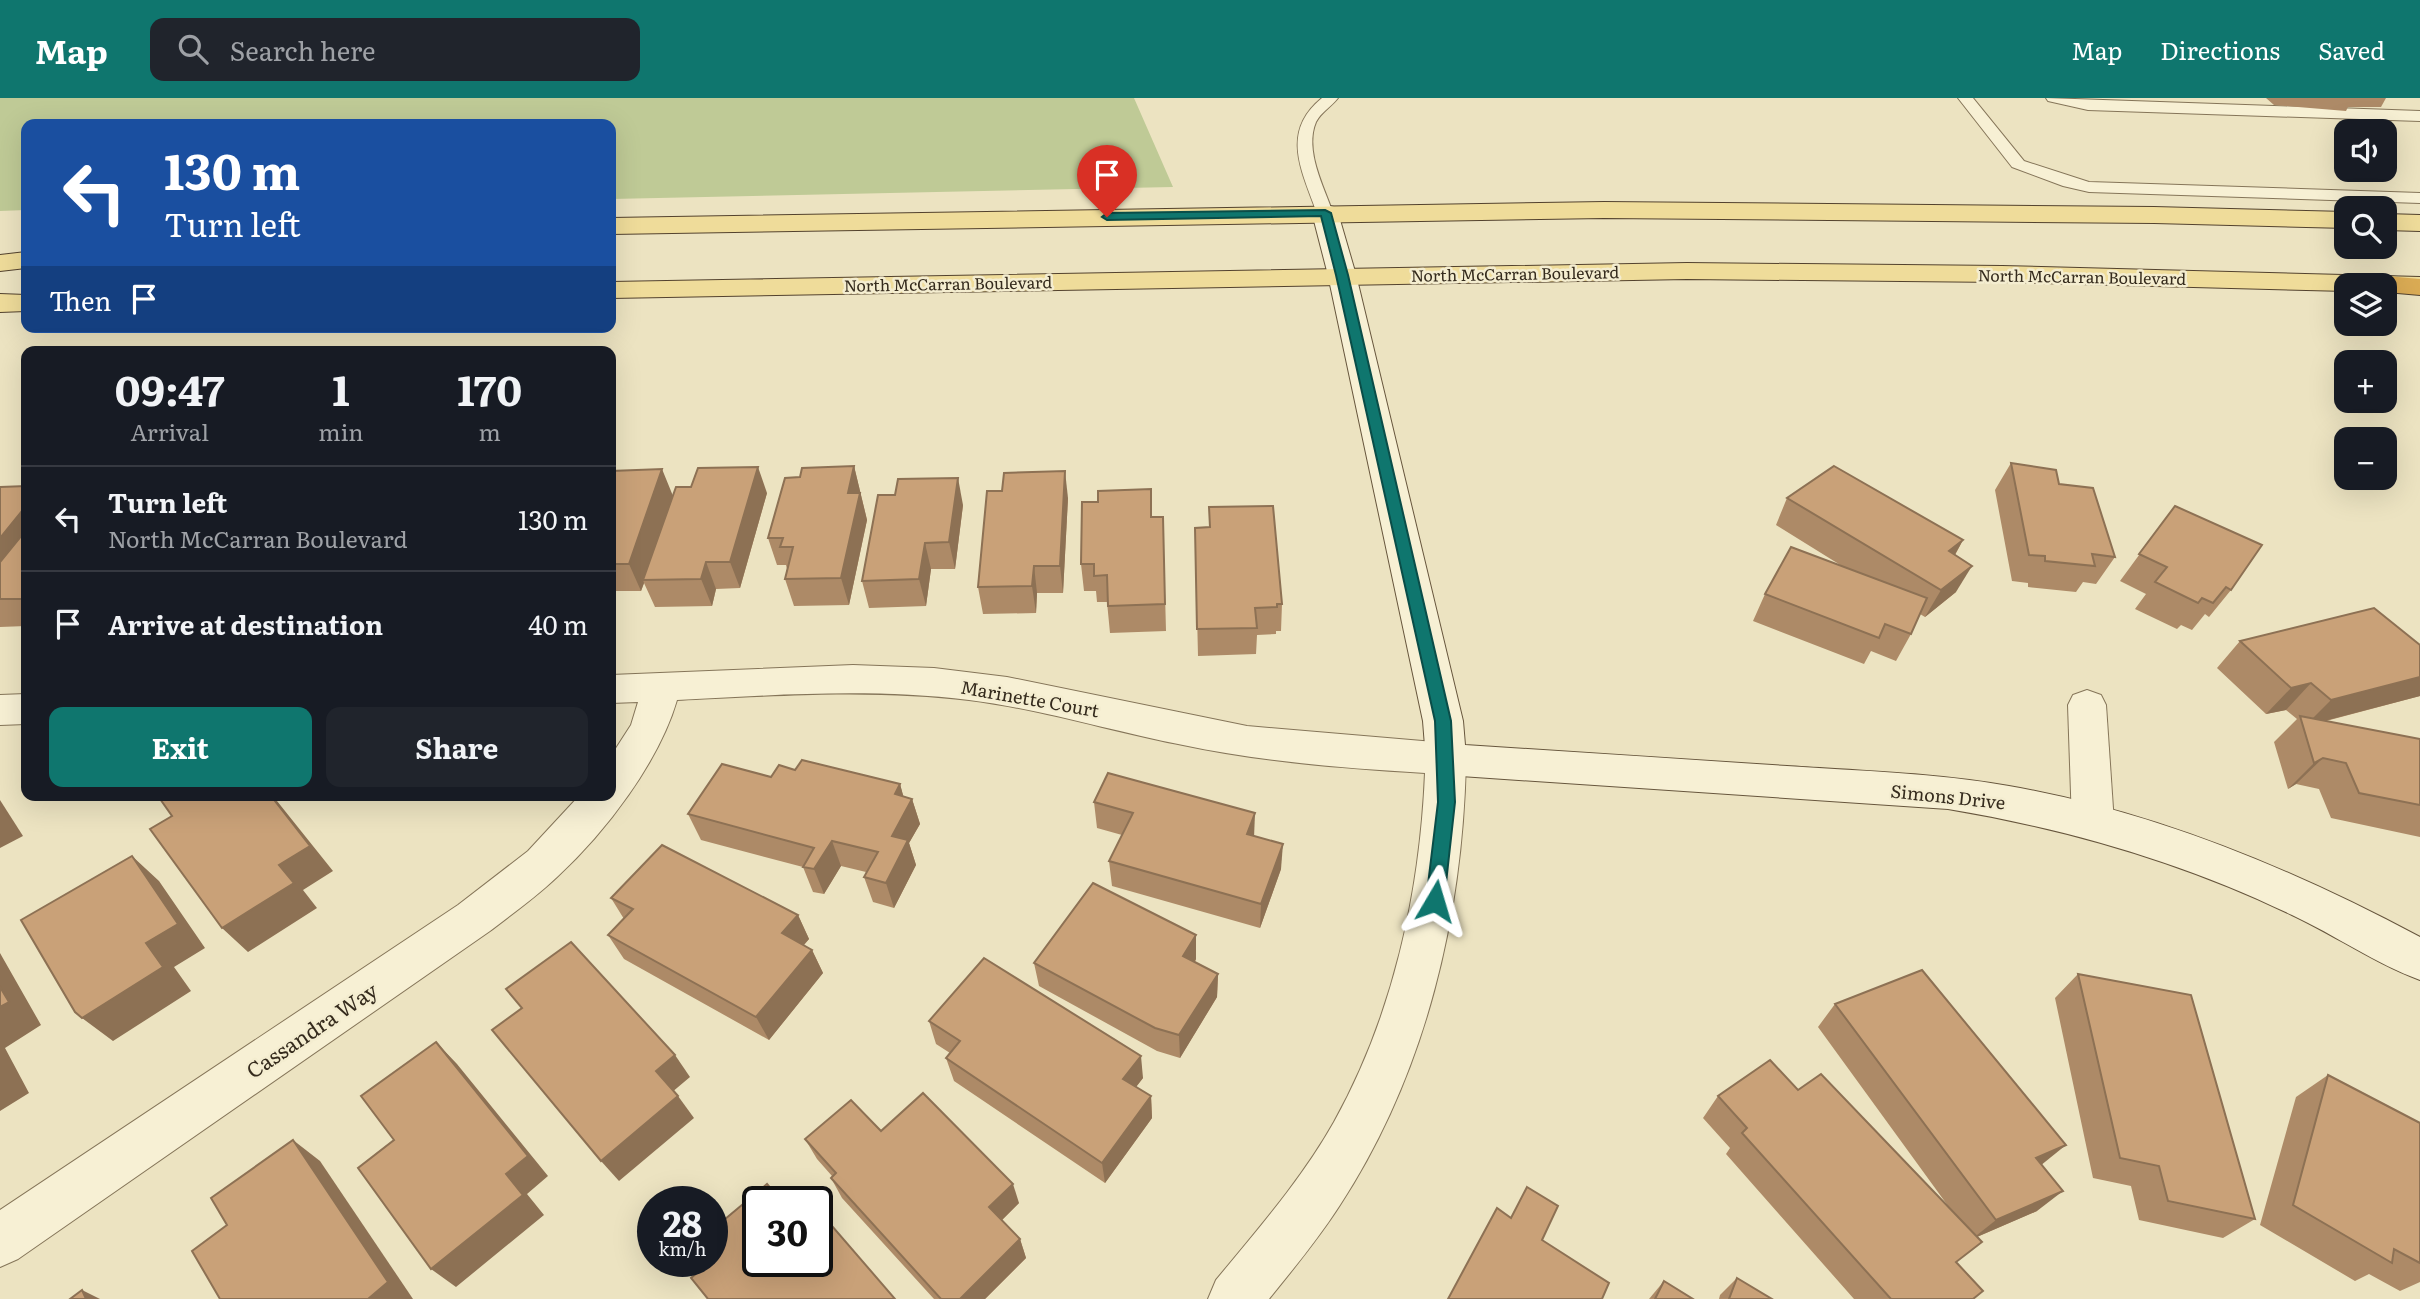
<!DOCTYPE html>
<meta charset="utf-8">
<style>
:root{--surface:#171b24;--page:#20242c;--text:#f1f3f6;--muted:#9ea1a6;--line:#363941;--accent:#0f766e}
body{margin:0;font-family:Literata,serif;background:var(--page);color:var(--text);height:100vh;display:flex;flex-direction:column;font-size:26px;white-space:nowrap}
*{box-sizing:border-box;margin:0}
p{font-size:23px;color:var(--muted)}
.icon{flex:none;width:38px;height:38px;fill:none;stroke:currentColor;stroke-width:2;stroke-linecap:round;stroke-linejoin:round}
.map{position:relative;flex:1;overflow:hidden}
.details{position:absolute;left:21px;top:248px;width:595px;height:455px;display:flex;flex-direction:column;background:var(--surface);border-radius:14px;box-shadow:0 7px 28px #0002}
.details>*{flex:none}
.top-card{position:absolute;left:21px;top:21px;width:595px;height:214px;border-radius:14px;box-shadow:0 7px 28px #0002;background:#1a4fa0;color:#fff;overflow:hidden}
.fabs{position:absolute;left:2334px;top:21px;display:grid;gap:14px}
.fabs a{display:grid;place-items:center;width:63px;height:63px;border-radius:14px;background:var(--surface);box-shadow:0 7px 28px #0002;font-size:35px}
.speed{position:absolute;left:637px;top:1088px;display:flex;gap:14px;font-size:35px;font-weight:700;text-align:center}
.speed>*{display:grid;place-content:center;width:91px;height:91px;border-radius:50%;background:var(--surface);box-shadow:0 7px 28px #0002;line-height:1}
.speed small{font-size:18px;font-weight:400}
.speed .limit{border:4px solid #111;border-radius:10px;background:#fff;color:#111}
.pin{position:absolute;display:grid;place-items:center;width:60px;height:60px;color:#fff;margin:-72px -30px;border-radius:50% 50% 50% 0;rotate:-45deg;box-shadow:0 0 7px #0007}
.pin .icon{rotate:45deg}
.me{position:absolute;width:77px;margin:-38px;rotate:7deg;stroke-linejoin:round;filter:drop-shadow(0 0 5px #0008)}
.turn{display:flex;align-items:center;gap:24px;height:147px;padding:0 28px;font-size:32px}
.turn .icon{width:91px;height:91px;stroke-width:2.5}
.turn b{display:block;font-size:49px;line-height:60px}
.then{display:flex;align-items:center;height:66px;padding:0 28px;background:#0003;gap:14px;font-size:26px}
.eta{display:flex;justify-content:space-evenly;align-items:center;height:119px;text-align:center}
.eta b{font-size:42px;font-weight:700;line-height:49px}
.primary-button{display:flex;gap:14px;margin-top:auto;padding:14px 28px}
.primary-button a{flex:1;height:80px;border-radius:14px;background:var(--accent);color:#fff;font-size:28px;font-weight:700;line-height:80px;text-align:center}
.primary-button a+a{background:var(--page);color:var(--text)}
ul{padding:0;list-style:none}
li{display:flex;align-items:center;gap:21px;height:105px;padding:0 28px;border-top:2px solid var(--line)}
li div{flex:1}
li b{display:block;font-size:26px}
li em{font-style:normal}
header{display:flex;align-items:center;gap:42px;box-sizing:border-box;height:98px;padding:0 35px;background:var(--accent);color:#fff}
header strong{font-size:33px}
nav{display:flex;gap:38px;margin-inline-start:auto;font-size:24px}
.search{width:490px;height:63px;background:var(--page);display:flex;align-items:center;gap:18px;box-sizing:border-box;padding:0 24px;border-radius:14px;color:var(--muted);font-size:26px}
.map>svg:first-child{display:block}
.green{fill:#bfca96}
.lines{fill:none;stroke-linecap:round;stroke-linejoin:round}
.lane-casing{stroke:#857559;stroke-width:2}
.street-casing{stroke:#857559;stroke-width:2}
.secondary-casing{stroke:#67563d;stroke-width:2}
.primary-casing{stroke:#53422e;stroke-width:2}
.highway-casing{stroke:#53422e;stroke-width:2}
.lane{fill:#f7f0d4;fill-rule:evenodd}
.street{fill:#f7f0d4;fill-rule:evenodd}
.secondary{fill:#f7f0d4;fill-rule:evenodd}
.primary{fill:#efdc9a;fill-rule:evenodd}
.highway{fill:#daab54;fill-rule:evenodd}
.wall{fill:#ad8a67}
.shaded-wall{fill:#8d7154}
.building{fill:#c9a178;stroke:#8d7154;stroke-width:2}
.route{fill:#0f766e;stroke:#0a4d48;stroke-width:2}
.labels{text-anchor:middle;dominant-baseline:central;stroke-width:5;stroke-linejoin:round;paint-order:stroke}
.far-street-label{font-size:16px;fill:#352b1d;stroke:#f4edd0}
.street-label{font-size:18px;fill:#352b1d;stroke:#f4edd0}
.near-street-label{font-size:21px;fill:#352b1d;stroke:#f4edd0}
</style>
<header>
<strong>Map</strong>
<div class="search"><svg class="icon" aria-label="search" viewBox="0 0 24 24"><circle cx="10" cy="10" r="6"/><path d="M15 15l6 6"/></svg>Search here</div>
<nav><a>Map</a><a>Directions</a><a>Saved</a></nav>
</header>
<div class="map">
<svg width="2420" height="1201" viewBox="0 0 2420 1201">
<rect width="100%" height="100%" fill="#ece3c1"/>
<path class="green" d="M0,0H1134L1173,89L611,101V26H26V112L0,113Z"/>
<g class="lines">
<g class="lane-casing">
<g id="lane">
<path d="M1322,0H1338C1331,9 1321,14 1316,24C1304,52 1324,89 1333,115L1325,120L1317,115C1302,73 1280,34 1322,0Z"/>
<path d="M1958,0H1973L2024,63L2089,84L2420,95V105L2089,94L2063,88L2012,69Z"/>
<path d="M2046,0L2420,13V23L2088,12L2048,3Z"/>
</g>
</g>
<g class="street-casing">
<g id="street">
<path d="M853,567L934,570L1007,579L1247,628L1446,645L1460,650L1466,661C1463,817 1426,975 1340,1107C1319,1140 1294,1170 1269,1201H1208L1216,1182C1258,1131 1302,1081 1334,1024C1393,918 1420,795 1425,675C1344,670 1263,664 1183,647C1111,633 1041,611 969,602C872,590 774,597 677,602C659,664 605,735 557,779C536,799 512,816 490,833L18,1161L0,1169V1112L458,807L528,753L579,698H611V658L631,627L638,604L611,605V577Z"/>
<path d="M2087,592L2101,597L2106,607L2114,725L2108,737L2093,742L2078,737L2072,725L2068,607L2073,597Z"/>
<path d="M26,596V626L0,627V597Z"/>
</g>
</g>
<g class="secondary-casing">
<path id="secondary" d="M1325,107L1334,109L1338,115L1356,177L1463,623L1465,647C1572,654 1680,661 1787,668C1861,673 1936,675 2009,688C2153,713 2291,770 2420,839V882C2376,866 2335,837 2292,817C2182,764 2068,731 1948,711L1446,677L1432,672L1426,661L1423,623L1328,177L1312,115L1316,109Z"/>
</g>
<g class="primary-casing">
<g id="primary">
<path d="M1604,104L2154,109L2347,114V130L2154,125L1604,120L611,136V120Z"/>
<path d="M2385,116L2420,117V133L2385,132Z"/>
<path d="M26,154V170L0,173V157Z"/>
<path d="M1687,165L2002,168L2420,179V195L2385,194V187H2347V193L2002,184L1687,181L611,200V184Z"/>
<path d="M0,196L26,197V213L0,214Z"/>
</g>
</g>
<g class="highway-casing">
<path id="highway" d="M2386,178L2420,181V197L2386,194L2385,187L2372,186L2376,180Z"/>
</g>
<use href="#lane" class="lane"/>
<use href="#street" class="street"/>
<use href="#secondary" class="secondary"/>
<use href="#primary" class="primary"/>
<use href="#highway" class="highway"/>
</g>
<g class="wall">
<path d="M2266,0H2386L2381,9H2348L2346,13L2274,7Z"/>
<path d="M2011,365L2059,386L2115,459L2096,486L2083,484L2076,494L2028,489V485L2012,483L1995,392Z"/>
<path d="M854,368L867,422L849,507L794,508L785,481L787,471L786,467H777L768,440L800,379Z"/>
<path d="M611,373L673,398L767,395L740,490L716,491L712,508L655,509L644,485L641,493H616L611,508Z"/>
<path d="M26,388V528L0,529V389Z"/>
<path d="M1068,400L1063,495H1037L1036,515L983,516L978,489Z"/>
<path d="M1787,400L1963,442L1955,457L1956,494L1925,519L1920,516L1911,536L1896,563L1871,553L1864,566L1753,523L1765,496L1842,468L1776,427Z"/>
<path d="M963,407L955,471H931L926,508L869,510L862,483Z"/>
<path d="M2175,408L2231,492L2209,519L2205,516L2192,532L2181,527L2177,531L2135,511L2146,496L2120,483Z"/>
<path d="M1152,419H1163L1166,533L1110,535L1107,504H1097L1096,493H1084L1081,466Z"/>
<path d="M1195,430L1282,506L1281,533H1276V536L1257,537L1256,556L1198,558Z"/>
<path d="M2240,543L2420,547V598L2326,623L2420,641V739L2331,720L2319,691L2296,686L2288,691L2274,644L2297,621L2286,612L2266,616L2217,570Z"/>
<path d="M795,672L900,686L903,698L912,701L920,726L909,745L916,767L894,810L873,804L864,779L866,774L841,768L824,796L813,794L803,769L701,742L688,716L771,679Z"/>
<path d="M1094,704L1254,738L1281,771L1260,830L1112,788L1109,763L1122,737L1097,730Z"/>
<path d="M611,800L798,817L809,841L804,847L812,852L823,875L769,942L624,861L608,837L624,821Z"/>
<path d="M1196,861L1195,864L1218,876L1217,899L1180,960L1157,953L1039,888L1034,865Z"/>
<path d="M2078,876L2255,1121L2223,1140L2139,1122L2131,1088L2093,1080L2055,900Z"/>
<path d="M1835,906L2042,1067L2037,1113L1977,1139L1956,1164L1973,1201H1854L1726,1056L1730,1050L1703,1020L1718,998L1798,992L1951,1112L1818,929Z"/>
<path d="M929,923L1143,980L1136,989L1151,998L1152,1020L1105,1085L954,983L946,960L950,955L936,946Z"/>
<path d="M2328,977L2420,1025V1184L2400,1193L2369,1176L2355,1183L2260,1127L2296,999Z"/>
<path d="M881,1033L1019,1105L1002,1122L1020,1141L1026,1160L985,1201H934L842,1100L831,1080L832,1078L817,1061L805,1041Z"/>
<path d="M1737,1180L1772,1201H1719L1720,1197Z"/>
<path d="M1664,1183L1693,1201H1649Z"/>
</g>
<g class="shaded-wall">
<path d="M854,368L867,422L849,507L841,480L848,395Z"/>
<path d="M758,369L767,395L740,490L730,464Z"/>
<path d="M662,371L673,398L643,482L644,485L641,493L629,466Z"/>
<path d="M1065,373L1068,400L1063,495L1060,468Z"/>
<path d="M958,380L963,407L955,471L949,444Z"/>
<path d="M26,408V465L0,497V440Z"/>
<path d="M1963,442L1948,469L1949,453Z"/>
<path d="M925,445L931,471L926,508L919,481Z"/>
<path d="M706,464L716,491L712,508L701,481Z"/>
<path d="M1034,468L1037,495L1036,515L1032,488Z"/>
<path d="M1972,468L1956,494L1925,519L1941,492Z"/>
<path d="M611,482L616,493L611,508Z"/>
<path d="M2420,579V598L2305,628L2331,602Z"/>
<path d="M2311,585L2286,612L2266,616L2291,590Z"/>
<path d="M2323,660L2296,686L2288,691L2314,665Z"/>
<path d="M900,686L907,711L912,701L920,726L909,745L916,767L894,810L886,785L892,738L895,696Z"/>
<path d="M271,698H273L333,773L303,792L317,810L248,854L222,830Z"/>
<path d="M0,702L23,738L0,750Z"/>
<path d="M1255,715L1254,740L1247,736Z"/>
<path d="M832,743L841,768L824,796L814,771Z"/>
<path d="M1283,746L1281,771L1260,830L1261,806Z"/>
<path d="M132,758L159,783L205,850L174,869L191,893L113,943L82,920L146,845Z"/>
<path d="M798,817L809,841L793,859L782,835Z"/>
<path d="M1196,837V861L1184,882L1183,858Z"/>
<path d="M812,852L823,875L769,942L756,919Z"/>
<path d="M0,855L41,927L5,950L29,995L0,1013Z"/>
<path d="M1218,876L1217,899L1180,960L1179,937Z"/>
<path d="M436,944L457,966L548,1078L527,1096L544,1117L456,1189L431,1171L506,1076Z"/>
<path d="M675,957L690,979L671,995L656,973Z"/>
<path d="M1141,958L1143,980L1125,1003L1123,981Z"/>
<path d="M678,998L694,1020L619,1083L601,1063Z"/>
<path d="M1151,998L1152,1020L1105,1085L1102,1065Z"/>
<path d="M293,1042L320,1063L413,1201H368Z"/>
<path d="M2066,1047L2040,1068L2036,1060Z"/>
<path d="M1013,1086L1019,1105L995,1129L989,1109Z"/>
<path d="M2063,1093L2037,1113L1972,1141L1996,1122Z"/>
<path d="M1020,1141L1026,1160L985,1201H960Z"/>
<path d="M82,1192L100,1201H86Z"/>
</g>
<g class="building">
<path d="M2011,365L2056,372L2059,386L2093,390L2115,459L2092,456L2095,468L2045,463V458L2029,457Z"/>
<path d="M854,368L848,395H860L841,480L785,481L793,449H780L783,440H768L785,380L800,379L802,370Z"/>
<path d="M1834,368L1963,442L1949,453L1972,468L1941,492L1787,400Z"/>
<path d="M758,369L730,464H706L701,481L643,482L676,389H691L698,370Z"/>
<path d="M662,371L629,466H611V373Z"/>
<path d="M1065,373L1060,468H1034L1032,488L978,489L987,393H1002L1004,375Z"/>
<path d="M958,380L949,444L925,445L919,481L862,483L878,397H895L898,381Z"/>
<path d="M26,388V408L0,440V389Z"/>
<path d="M1151,391V419H1163L1165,506L1108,508L1107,477L1094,478V466H1081L1082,404H1098V393Z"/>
<path d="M1273,408L1282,506H1277V509L1255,510L1257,530L1197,531L1195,430L1210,429L1209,409Z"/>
<path d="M2175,408L2262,447L2231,492L2226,489L2213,505L2202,500L2198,505L2155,484L2167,469L2139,456Z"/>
<path d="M26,432V501H0V464Z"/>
<path d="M1791,449L1927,500L1911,536L1885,526L1879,540L1765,496Z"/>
<path d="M2374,510L2420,547V579L2331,602L2311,585L2291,590L2240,543Z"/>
<path d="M2300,618L2420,641V707L2359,695L2346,665L2323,660L2314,665Z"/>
<path d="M802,662L900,686L895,696L912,701L892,738L908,742L886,785L864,779L878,754L832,743L814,771L803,769L814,750L688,716L722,666L771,679L779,667L795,672Z"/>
<path d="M1108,675L1255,715L1247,736L1283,746L1261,806L1109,763L1133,715L1094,704Z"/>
<path d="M158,698H271L310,748L279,767L294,785L222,830L150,731L172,718Z"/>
<path d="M662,747L798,817L782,835L812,852L756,919L608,837L633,811L611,800Z"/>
<path d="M132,758L178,826L146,845L163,869L82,920L75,914L21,822Z"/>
<path d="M1093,785L1196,837L1183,858L1218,876L1179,937L1155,930L1034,865Z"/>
<path d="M571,844L675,957L656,973L678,998L601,1063L492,932L522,910L506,891Z"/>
<path d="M984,860L1141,958L1123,981L1151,998L1102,1065L946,960L960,943L929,923Z"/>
<path d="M1922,872L2066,1047L2036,1060L2063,1093L1996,1122L1835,906Z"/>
<path d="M2078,876L2191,897L2255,1121L2168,1103L2159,1068L2120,1060Z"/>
<path d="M0,889L9,904L0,909Z"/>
<path d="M436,944L528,1058L506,1076L523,1097L431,1171L358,1070L394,1042L361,998Z"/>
<path d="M1770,962L1798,992L1821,976L1982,1144L1956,1164L1983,1193L1973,1201H1891L1742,1035L1747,1030L1718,998Z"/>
<path d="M2328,977L2420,1025V1165L2394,1151L2392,1165L2293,1107Z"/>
<path d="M923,995L1013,1086L989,1109L1020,1141L960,1201H941L831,1080L836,1075L805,1041L851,1002L881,1033Z"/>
<path d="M293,1042L388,1184L368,1201H220L192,1153L227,1127L211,1100Z"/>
<path d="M767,1086L782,1104H758V1164H817V1116L820,1114L895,1201H708L691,1180L710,1164H712V1132Z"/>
<path d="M1527,1089L1558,1108L1542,1142L1609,1185L1602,1201H1448L1497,1110L1511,1120Z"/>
<path d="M1737,1180L1772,1201H1729Z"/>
<path d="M1664,1183L1693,1201H1655Z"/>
<path d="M82,1192L86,1201H70Z"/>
</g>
<path class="route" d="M1325,112L1331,115L1348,177L1451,623L1455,704L1444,803L1441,808L1435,810L1428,808L1426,803L1438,704L1435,623L1336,177L1321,118L1107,122L1102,119L1107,115Z"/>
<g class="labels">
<g class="far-street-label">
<text transform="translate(1515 175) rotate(-1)">North McCarran Boulevard</text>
<text transform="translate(2082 178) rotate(1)">North McCarran Boulevard</text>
<text transform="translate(948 185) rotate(-1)">North McCarran Boulevard</text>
</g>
<g class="street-label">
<text transform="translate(1030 600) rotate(10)">Marinette Court</text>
<text transform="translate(1948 698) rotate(6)">Simons Drive</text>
</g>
<g class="near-street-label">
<text transform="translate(311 931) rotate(-34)">Cassandra Way</text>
</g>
</g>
</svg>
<div class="fabs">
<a><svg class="icon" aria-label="sound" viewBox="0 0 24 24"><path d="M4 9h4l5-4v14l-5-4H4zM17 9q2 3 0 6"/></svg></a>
<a><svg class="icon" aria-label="search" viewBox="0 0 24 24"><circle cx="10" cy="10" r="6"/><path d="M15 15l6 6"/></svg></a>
<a><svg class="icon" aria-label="layers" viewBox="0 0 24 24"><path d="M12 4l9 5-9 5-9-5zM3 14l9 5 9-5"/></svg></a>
<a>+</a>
<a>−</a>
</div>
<div class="speed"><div>28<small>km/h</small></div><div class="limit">30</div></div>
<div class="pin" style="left:1107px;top:119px;background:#d93025"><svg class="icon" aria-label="arrive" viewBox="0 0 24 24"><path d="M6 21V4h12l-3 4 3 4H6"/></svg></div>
<svg class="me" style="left:1435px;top:803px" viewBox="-20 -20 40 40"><path d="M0-17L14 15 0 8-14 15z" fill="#0f766e" stroke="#fff" stroke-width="4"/></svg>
<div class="top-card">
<div class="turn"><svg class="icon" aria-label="left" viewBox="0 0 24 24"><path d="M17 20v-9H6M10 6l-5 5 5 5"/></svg><div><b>130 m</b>Turn left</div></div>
<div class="then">Then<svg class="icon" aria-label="arrive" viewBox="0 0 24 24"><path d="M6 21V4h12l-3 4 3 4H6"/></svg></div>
</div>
<section class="details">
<div class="eta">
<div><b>09:47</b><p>Arrival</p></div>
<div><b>1</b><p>min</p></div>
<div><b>170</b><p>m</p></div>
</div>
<ul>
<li><svg class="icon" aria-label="left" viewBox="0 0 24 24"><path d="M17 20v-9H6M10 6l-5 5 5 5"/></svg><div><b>Turn left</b><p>North McCarran Boulevard</p></div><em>130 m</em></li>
<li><svg class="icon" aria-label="arrive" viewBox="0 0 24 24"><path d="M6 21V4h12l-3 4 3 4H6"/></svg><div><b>Arrive at destination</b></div><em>40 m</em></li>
</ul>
<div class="primary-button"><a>Exit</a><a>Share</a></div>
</section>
</div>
